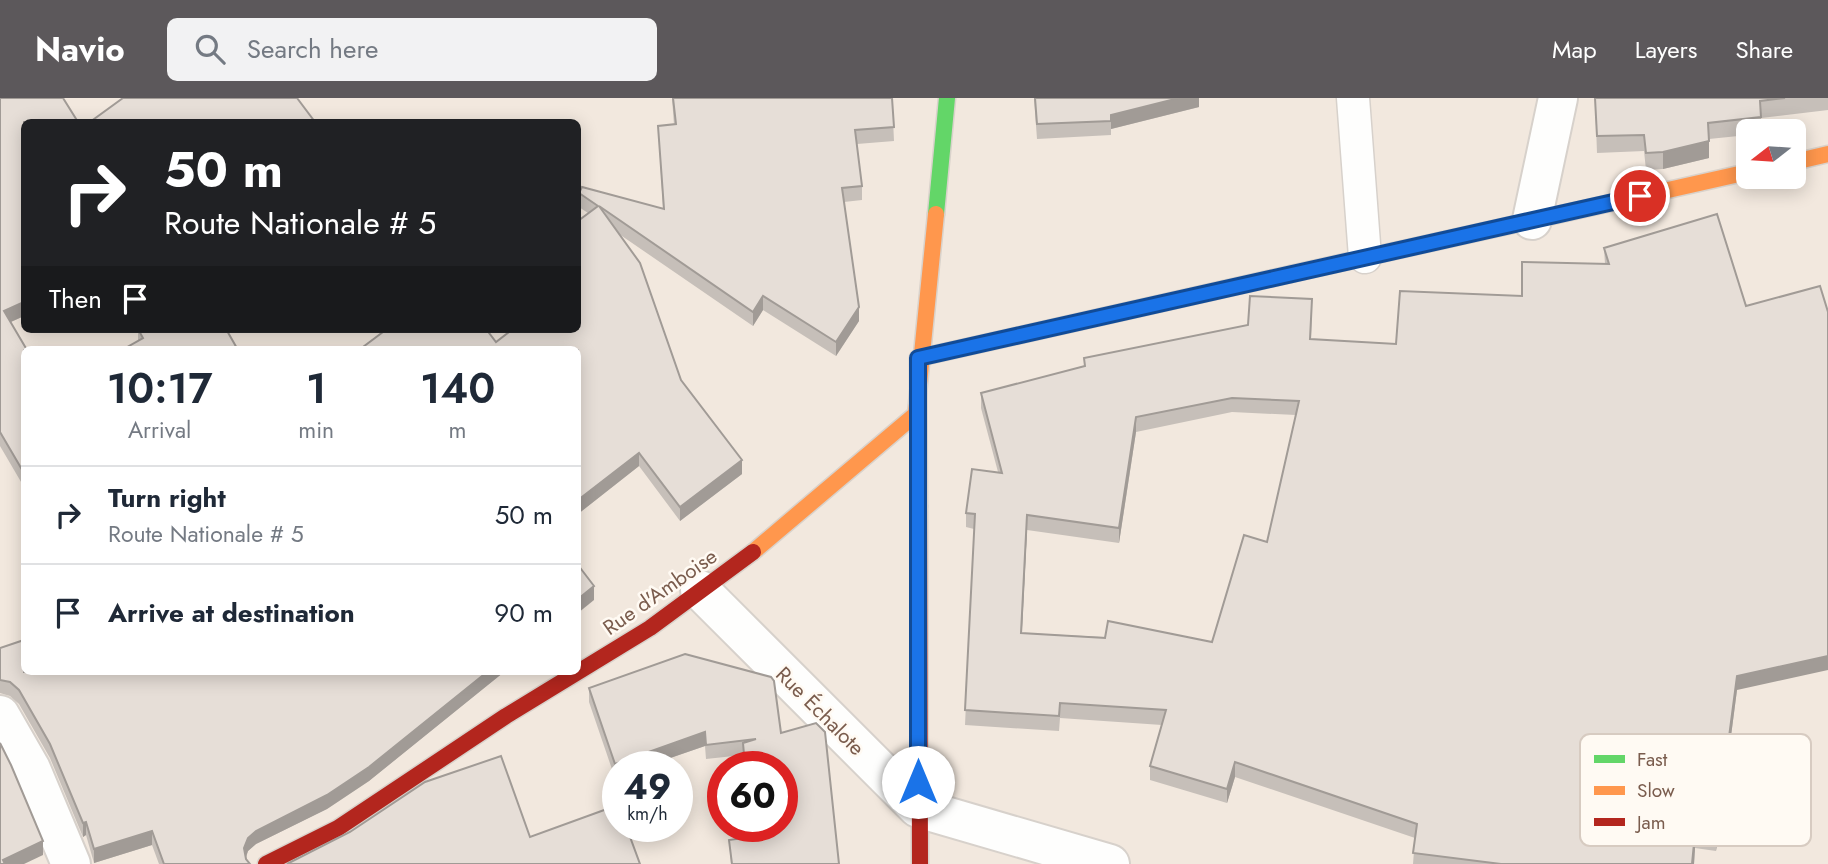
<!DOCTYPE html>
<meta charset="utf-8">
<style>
:root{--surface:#fff;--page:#f2f2f3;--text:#1f2937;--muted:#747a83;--line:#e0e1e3;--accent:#5c585b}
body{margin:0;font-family:Jost,sans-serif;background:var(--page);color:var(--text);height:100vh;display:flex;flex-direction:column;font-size:26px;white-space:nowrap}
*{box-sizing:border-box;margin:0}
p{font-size:23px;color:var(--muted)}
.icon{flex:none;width:38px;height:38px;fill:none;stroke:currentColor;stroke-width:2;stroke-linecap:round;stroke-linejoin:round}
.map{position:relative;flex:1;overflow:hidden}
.panel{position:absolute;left:21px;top:248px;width:560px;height:329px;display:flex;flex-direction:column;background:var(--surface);border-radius:10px;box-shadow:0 4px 18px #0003}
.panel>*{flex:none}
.top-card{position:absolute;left:21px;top:21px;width:560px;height:214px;border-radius:10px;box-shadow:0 4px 18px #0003;background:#202124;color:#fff;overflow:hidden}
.needle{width:46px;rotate:253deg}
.buttons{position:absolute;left:1736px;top:21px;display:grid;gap:14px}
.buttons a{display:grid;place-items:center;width:70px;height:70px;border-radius:10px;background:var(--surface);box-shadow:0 4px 18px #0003;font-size:35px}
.speed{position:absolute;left:602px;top:653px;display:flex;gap:14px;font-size:35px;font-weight:700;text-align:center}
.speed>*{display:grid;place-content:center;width:91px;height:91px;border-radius:50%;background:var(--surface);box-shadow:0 4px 18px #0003;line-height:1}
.speed small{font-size:18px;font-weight:400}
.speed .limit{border:10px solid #d22;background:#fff;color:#111}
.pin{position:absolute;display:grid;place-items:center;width:60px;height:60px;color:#fff;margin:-30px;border:4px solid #fff;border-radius:50%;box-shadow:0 2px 7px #0007}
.me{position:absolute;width:77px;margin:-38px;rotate:0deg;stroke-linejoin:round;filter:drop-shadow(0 0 5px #0008)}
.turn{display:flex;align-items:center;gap:24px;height:147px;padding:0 28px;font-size:32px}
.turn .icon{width:91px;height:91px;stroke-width:2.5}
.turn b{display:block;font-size:49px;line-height:60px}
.then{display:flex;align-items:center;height:66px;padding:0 28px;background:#0003;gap:14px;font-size:26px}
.eta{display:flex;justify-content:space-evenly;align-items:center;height:119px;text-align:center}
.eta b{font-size:42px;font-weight:600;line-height:49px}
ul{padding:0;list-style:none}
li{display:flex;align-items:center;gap:21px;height:98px;padding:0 28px;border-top:2px solid var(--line)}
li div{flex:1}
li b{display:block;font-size:26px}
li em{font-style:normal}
header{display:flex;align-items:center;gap:42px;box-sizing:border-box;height:98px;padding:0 35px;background:var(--accent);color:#fff}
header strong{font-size:33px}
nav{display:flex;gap:38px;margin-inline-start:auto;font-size:24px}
.search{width:490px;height:63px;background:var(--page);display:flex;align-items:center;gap:18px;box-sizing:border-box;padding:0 24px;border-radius:10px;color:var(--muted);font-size:26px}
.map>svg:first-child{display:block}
.residential{fill:#f2e8de;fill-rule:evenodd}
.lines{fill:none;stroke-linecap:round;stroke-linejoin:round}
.lane-casing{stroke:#d7d1cb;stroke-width:35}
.street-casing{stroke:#d7d1cb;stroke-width:42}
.fast-casing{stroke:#d9d2cb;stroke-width:19}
.slow-casing{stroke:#d9d2cb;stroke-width:19}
.jam-casing{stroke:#d9d2cb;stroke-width:19}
.lane{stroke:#fefefd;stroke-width:32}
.street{stroke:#fefefd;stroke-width:38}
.fast{stroke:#63d668;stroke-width:16}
.slow{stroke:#ff974d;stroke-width:16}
.jam{stroke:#b3261e;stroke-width:16}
.wall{fill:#c6bfb9;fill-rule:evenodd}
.shaded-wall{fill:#a19b96}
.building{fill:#e6ded7;stroke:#a19b96;stroke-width:2;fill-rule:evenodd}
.route-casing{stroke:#114b97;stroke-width:18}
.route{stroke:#1a73e8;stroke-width:12}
.labels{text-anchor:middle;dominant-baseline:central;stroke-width:5;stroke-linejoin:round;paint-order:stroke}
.street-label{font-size:21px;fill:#7a5c4d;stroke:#fffaf3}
.key{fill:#fffaf3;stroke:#d7cbc1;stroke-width:2}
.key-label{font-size:19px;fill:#7a5c4d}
</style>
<header>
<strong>Navio</strong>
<div class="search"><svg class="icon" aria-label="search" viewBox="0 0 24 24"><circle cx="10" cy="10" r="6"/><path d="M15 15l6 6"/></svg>Search here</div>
<nav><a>Map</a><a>Layers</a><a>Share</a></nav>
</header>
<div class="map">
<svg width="1828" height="766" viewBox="0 0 1828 766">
<rect width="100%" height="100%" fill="#f9f5f0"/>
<path class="residential" d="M0,0H1828V766H0ZM24,24H578V231H24ZM1748,33H1794V79H1748ZM24,252H578V574H24ZM618,668H677V728H618ZM723,668H782V728H723Z"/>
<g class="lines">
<g class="lane-casing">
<path id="lane" d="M1353,0L1365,159"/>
</g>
<g class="street-casing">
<g id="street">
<path d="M1532,122L1558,0"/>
<path d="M700,492L918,710L1110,766"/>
<path d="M0,617L31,671L71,766"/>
</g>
</g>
<g class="fast-casing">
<g id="fast">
<path d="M936,116L947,0"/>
<path d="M919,408L918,260L1291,176"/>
</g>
</g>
<g class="slow-casing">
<g id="slow">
<path d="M1794,64L1828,56"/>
<path d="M1637,99L1748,74"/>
<path d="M753,454L916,316L936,116"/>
</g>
</g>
<g class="jam-casing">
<g id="jam">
<path d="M1291,176L1637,99"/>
<path d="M919,408L920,766"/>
<path d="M266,766L338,730L506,618L650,530L753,454"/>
</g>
</g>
<use href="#lane" class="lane"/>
<use href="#street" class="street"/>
<use href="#fast" class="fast"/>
<use href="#slow" class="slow"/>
<use href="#jam" class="jam"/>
</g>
<g class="wall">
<path d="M0,0L24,24V218L11,224L24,252V389L0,348Z"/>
<path d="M672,0H892L894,43L857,46L862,88V102L844,104L859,223L836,258L763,212L753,228L619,136L681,282L742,376L680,423L639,368L578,416V252L496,244L578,231L588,115L579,109V95L663,110L658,28L674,27Z"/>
<path d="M1034,0H1199V9L1111,31V37L1037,41Z"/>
<path d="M1595,0H1828V12L1761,20V33H1748V37L1709,41V60L1663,71L1646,72L1644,53L1597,55Z"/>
<path d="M1604,150L1737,592L1716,753L1695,750L1694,766H1413L1415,740L1235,679L1227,705L1150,682V668L1162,627L1060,620L1059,633L965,627L974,431L966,429V415L998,374L981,310V295L1084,269V260L1312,215L1311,241L1396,246L1605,166ZM1232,314L1296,317L1267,444L1212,544L1022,535L1027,432L1119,445L1136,334Z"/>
<path d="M138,231L238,252L138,243Z"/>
<path d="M24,408V430L21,424V410Z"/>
<path d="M0,550L24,574H504L369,683L327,711L256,746L248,753L246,760L250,766H159L152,747L94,765L86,737L83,739L50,660L19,606L10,598L0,595Z"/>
<path d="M589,590L781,635L839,766H731L729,742L750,740L749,728H782V668H744L743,657L706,661L705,648L647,668H618V679L615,680L589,604Z"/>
</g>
<g class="shaded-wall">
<path d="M1179,0H1199V9L1111,31V17Z"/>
<path d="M1709,43V60L1663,71V54Z"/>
<path d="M763,198V212L753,228V214Z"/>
<path d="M24,204V218L4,227V213Z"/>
<path d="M859,209V223L836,258V244Z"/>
<path d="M1136,319V334L1119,445V430Z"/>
<path d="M639,355V368L578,416V402Z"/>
<path d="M742,362V376L680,423V409Z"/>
<path d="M1027,417V432L1021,549V535Z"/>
<path d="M594,488V502L578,515V501Z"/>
<path d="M1828,558V572L1737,592L1716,753V738L1737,578Z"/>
<path d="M487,574H504L369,683L327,711L256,746L248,753L244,764V750L248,740L256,733Z"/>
<path d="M705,634V648L647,668H618V679L615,680V666Z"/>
<path d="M1235,664V679L1227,705V691Z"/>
<path d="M86,724V737L83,739V725Z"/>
<path d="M152,733V747L94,765V751Z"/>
<path d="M1695,735V750L1694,766H1692Z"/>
<path d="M43,743V757L24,766H3V762Z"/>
</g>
<g class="building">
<path d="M0,0H63L78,24H24V204L4,213L27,252H24V375L0,334Z"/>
<path d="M123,0H297L315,24H90Z"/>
<path d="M673,0H892L894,29L855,32L862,88L842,90L859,209L836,244L763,198L753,214L599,108L640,165L681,282L742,362L680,409L639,355L578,402V252H359L387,231H486L496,244L513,231H578V123L598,108L579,95L582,89L664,111L658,28L676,26Z"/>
<path d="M1035,0H1179L1111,17V23L1037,26Z"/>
<path d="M1595,0H1785L1760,3L1761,19L1708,25L1709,43L1663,54L1646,55L1644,37L1597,38Z"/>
<path d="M1717,116L1746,208L1820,188L1828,214V558L1737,578L1716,738L1695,735L1692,766H1501L1413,755L1417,726L1235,664L1227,691L1150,668L1166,612L1060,605L1059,618L965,612L975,416L966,415L972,371L1002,375L981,295L1085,268L1084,260L1248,227L1250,198L1312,201L1310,241L1396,246L1400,193L1522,198V164L1609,166L1604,150ZM1232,300L1299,303L1267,444L1244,437L1212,544L1108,523L1105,540L1021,535L1027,417L1119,430L1136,319Z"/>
<path d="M138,231H226L238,252H122L143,240Z"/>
<path d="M578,467L594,488L578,501Z"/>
<path d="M24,542V574H487L369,669L327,697L256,733L248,740L244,750L246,761L250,766H164L152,733L94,751L86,724L83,725L50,646L19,592L10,584L0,582V550Z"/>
<path d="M685,556L771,579L774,583L781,635L816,625L825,634L839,766H732L729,742L751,739L750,728H782V668H745L743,645L756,641L706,647L705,634L615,666L589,590Z"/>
<path d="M0,645L11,667L43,743L3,762L5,766H0Z"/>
<path d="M501,658L530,739L618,707V728H626L640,766H287L350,734L425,684Z"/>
</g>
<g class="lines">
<g class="route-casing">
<path id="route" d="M918,684V260L1640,98"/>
</g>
<use href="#route" class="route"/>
</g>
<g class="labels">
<g class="street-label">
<text transform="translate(660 494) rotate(-35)">Rue d'Amboise</text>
<text transform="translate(820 613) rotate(45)">Rue Échalote</text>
</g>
</g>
<rect x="1580" y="636" width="231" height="112" rx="10" class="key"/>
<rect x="1594" y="657" width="31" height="8" fill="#63d668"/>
<rect x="1594" y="688" width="31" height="9" fill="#ff974d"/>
<rect x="1594" y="720" width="31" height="8" fill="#b3261e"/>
<g class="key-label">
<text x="1637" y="668">Fast</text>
<text x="1637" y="699">Slow</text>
<text x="1637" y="731">Jam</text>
</g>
</svg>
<div class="buttons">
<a><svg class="needle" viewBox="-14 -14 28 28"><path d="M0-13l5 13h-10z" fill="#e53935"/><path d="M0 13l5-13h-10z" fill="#747a83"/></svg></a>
</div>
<div class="speed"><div>49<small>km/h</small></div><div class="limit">60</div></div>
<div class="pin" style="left:1640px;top:98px;background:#d93025"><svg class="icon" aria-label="arrive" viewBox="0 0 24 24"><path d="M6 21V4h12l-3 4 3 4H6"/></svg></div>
<svg class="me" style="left:918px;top:684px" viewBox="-20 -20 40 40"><circle r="19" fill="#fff"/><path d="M0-13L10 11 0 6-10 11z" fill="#1a73e8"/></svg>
<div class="top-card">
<div class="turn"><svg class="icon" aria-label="right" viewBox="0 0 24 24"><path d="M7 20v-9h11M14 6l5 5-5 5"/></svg><div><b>50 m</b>Route Nationale # 5</div></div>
<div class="then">Then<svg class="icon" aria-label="arrive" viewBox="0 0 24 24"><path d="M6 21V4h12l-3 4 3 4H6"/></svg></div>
</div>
<section class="panel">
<div class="eta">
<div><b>10:17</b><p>Arrival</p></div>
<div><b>1</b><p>min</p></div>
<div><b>140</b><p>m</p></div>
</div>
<ul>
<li><svg class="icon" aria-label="right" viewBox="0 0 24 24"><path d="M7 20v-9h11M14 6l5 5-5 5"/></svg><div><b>Turn right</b><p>Route Nationale # 5</p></div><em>50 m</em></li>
<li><svg class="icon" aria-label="arrive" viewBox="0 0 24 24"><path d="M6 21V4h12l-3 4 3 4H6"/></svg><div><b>Arrive at destination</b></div><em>90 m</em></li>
</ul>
</section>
</div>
